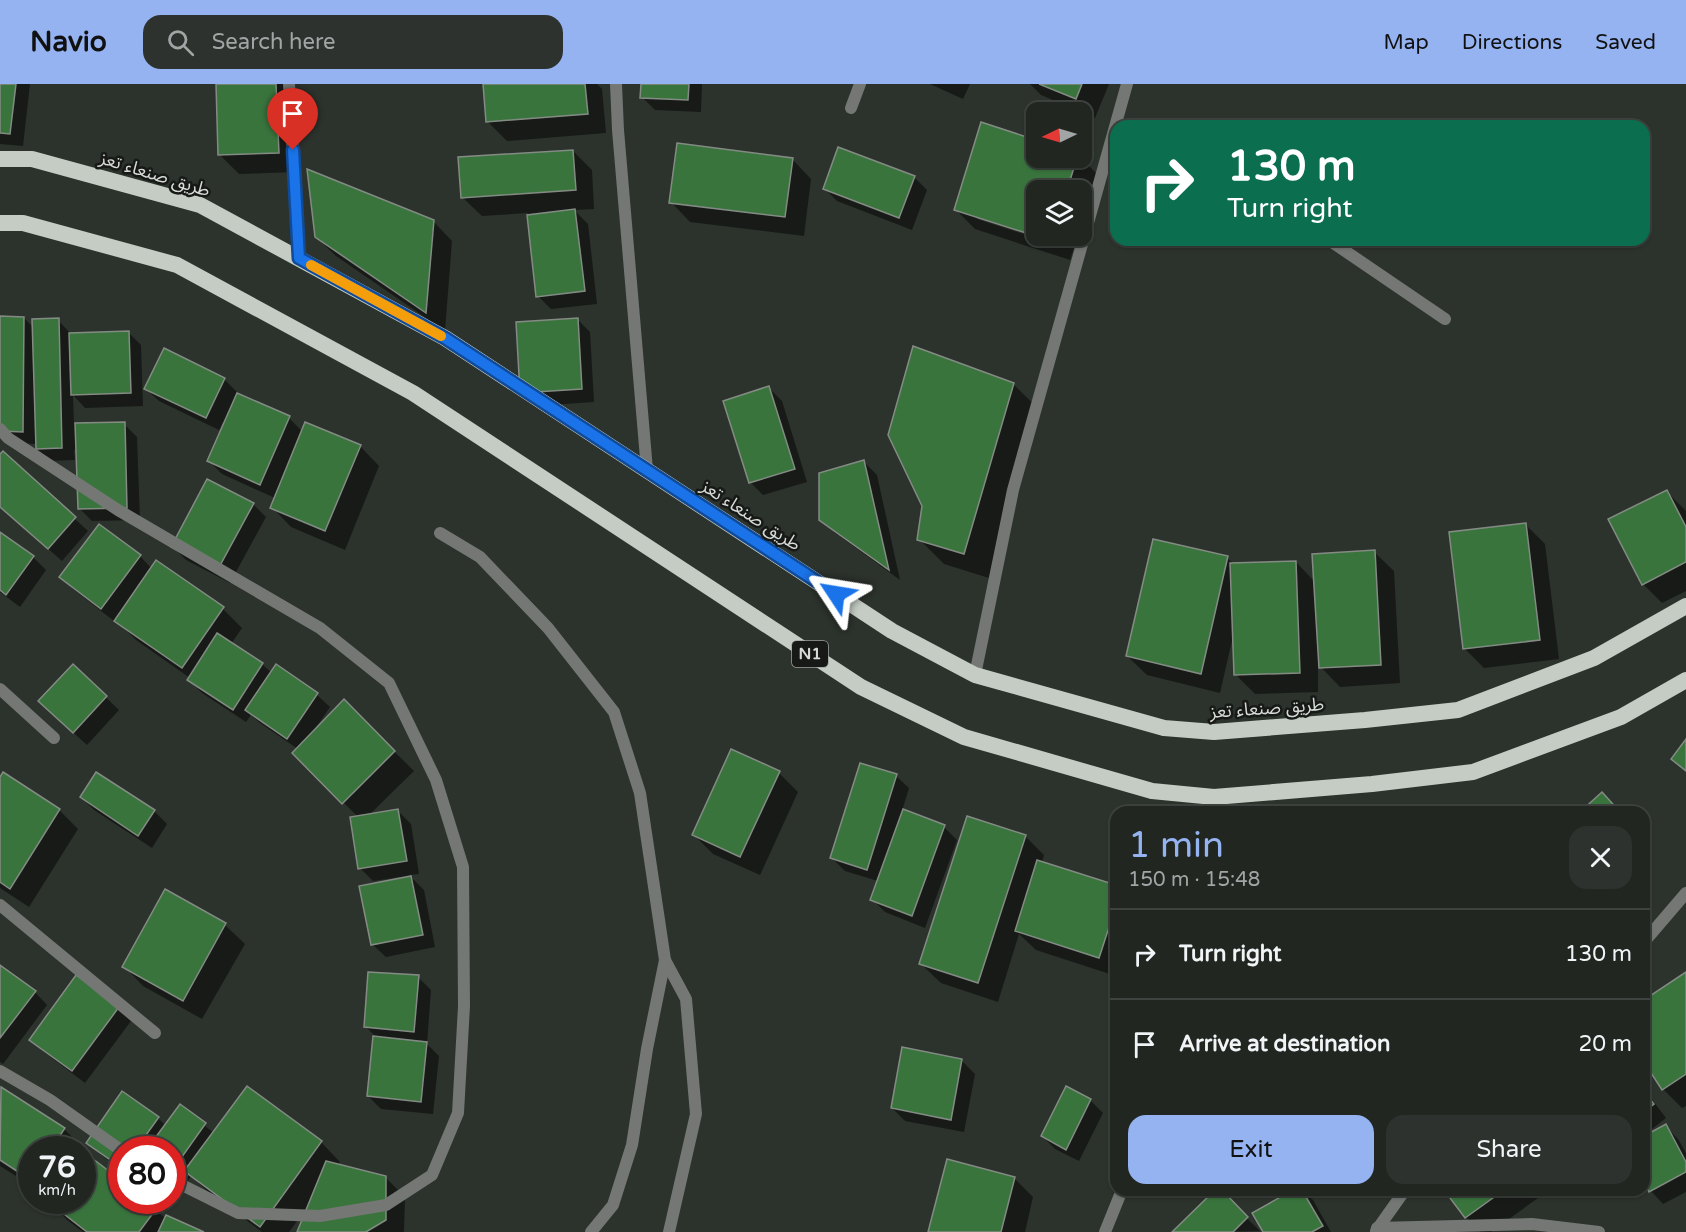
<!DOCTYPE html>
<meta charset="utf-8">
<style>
:root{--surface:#212621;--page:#2d322e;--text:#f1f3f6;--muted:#a2a5a5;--line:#3e433f;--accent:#95b2f1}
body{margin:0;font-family:"Varela Round","Noto Sans Arabic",sans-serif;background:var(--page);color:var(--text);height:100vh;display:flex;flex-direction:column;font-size:22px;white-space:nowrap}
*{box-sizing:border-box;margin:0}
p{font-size:20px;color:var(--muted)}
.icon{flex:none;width:33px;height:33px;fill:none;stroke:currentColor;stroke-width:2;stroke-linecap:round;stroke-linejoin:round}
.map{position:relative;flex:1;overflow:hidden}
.drawer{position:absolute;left:1110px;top:722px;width:540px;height:390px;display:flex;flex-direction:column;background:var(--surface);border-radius:18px;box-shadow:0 2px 4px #0004,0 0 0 2px var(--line)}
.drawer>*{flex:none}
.top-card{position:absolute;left:1110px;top:36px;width:540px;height:126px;border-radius:18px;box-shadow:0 2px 4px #0004,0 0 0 2px var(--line);background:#0b6e4f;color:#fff;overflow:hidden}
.needle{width:39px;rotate:265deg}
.fabs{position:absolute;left:1026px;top:18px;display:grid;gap:12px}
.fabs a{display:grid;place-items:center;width:66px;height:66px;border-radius:12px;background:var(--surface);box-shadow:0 2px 4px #0004,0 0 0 2px var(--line);font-size:30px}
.speed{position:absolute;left:18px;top:1052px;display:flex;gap:12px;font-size:30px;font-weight:700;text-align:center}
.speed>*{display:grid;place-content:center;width:78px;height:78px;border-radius:50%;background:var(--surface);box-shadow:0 2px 4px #0004,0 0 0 2px var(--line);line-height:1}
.speed small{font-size:15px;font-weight:400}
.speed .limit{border:9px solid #d22;background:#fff;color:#111}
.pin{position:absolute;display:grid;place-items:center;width:51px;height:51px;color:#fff;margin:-62px -26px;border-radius:50% 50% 50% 0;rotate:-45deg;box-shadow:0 0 6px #0007}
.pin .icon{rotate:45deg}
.me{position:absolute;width:66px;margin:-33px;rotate:303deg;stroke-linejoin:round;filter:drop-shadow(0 0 4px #0008)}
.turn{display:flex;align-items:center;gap:21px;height:126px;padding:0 18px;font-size:27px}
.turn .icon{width:78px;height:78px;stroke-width:2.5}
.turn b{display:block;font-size:42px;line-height:51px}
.round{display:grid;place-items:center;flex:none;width:63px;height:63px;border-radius:18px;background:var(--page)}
.summary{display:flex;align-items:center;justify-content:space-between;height:102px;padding:0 18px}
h1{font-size:36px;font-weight:600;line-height:45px;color:var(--accent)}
.cta{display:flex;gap:12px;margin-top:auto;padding:12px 18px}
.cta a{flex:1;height:69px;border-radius:18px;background:var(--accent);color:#111;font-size:24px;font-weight:600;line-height:69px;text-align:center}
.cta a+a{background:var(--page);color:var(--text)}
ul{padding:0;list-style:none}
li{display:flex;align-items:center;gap:18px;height:90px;padding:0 18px;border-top:2px solid var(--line)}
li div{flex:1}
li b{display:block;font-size:22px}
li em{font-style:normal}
header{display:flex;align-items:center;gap:36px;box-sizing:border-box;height:84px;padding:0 30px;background:var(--accent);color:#111}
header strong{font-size:28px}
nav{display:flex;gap:33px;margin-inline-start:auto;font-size:21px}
.search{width:420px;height:54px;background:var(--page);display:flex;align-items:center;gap:15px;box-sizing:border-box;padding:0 21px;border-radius:18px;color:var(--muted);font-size:22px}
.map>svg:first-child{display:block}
.shadow{fill:#0007}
.building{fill:#39743d;stroke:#848b84;stroke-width:1.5}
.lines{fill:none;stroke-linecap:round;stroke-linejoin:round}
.minor{stroke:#747774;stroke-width:12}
.trunk{stroke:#c4ccc4;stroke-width:16}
.route-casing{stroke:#114b97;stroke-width:15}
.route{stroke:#1a73e8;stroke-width:10}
.slow{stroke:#f59e0b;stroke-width:10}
.labels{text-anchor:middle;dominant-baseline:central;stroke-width:5;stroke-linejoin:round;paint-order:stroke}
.shield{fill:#171916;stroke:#9da19d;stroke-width:1.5}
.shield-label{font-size:16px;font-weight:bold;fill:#d7dbd7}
.street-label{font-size:18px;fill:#d7dbd7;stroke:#171916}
</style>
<header>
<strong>Navio</strong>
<div class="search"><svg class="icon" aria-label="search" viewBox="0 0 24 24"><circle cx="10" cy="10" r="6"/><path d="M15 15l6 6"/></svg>Search here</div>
<nav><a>Map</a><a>Directions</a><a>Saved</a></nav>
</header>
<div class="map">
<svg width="1686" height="1148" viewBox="0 0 1686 1148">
<rect width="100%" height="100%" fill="#2c322c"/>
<g class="shadow">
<path d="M0,0H30L23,62L0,60Z"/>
<path d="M218,0H288L297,88L239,90L220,71Z"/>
<path d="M484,0H597L602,5L606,49L507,57L488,38Z"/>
<path d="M642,0H702L701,28L655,26L642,13Z"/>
<path d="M930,0H970L963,15Z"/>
<path d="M1030,0H1109L1095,34L1041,11Z"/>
<path d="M982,40L1036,57V74H1081L1097,90L1082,140V106H1036V151L977,132V135L1058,161L1059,158L1038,152H1078L1070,176L975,145L956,126Z"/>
<path d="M573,67L592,86L594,125L574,126L588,140L597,220L551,225L538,212L528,129L482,132L462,113Z"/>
<path d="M792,75L811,95L804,152L690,138L671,118Z"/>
<path d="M914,93L927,106L912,146L837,117L824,104Z"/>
<path d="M433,137L452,157L445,247L336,172L316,153Z"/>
<path d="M0,234H24L34,244L58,236L71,250L128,248L141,261L143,322L85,324L73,311L74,341L124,340L137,353L140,436L92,437L79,424L77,366H74L75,376L50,377L37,364V360L9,359Z"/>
<path d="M577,235L590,248L594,318L535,322Z"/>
<path d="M224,295L237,308L236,310L289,334L303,348L360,362L379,382L345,466L291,443L272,423L275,414L222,390L209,377L225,339L223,338L219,346L159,317L146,305Z"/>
<path d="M1013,300L1039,325L989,494L944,480L919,455Z"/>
<path d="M769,304L782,317L807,398L763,411L750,398Z"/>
<path d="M3,369L88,447L62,477L0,422V372Z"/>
<path d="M864,378L877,391L900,496L834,448L821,435Z"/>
<path d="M1666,407L1686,427V507L1662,519L1643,500Z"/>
<path d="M253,420L266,433L230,499L186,476L173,463Z"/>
<path d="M1526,441L1545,460L1559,575L1484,584L1464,564Z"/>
<path d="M0,450L33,473L46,486L20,523L0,508Z"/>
<path d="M1374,468L1394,487L1400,599L1340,603L1318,580V608L1255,610L1235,590L1233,552L1220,609L1147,591L1127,572L1227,474L1234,480L1296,478L1315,498Z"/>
<path d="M140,472L152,485L157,478L223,525L242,544L231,560L262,580L272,589L276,582L317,611L330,623L317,642L319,643L344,618L414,687L369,731L398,727L411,740L419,790L409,791L424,806L435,863L386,873L372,860L400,793L373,797L360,784L358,733L294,669L298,665L260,639L251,631L246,638L202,609L189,596L190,594L136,556L115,535L114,537L74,506L61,493Z"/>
<path d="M73,582L119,626L87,661L53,630Z"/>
<path d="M779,689L798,708L760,791L713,770L694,751Z"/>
<path d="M896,692L909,704L902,727L944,743L957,756L925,844L885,828L872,815L878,797L845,787L832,774Z"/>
<path d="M0,696L59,726L78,745L29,823L0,804Z"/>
<path d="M81,713L154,727L167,740L152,764L94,726Z"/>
<path d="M1025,752L1044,771L1042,779L1116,803V892L1036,866L1019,850L998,918L941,899L921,880Z"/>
<path d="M1644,756L1652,765L1644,772Z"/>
<path d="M166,807L225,841L245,860L202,935L143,902L124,882Z"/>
<path d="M0,883L35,908L47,921L3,980L0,978Z"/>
<path d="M1686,890V1022L1682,1024L1663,1005L1644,975V917Z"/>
<path d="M418,893L431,906L427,960L439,972L433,1030L381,1025L368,1012L377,954L366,943Z"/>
<path d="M118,924L131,937L85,999L44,968L31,955Z"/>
<path d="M962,977L975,990L964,1048L905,1037L892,1024Z"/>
<path d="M247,1004L321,1058L340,1078L338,1081L385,1093L405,1113L404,1148H299L308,1122L289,1148H262L206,1106L191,1092L171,1120L165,1116H172V1065H122V1086L101,1071L88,1058L158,1034L166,1042L180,1022L214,1049Z"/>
<path d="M1644,1005L1666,1034L1644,1051Z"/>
<path d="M1,1006L64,1045L83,1064L32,1065V1102L0,1082Z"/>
<path d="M1090,1016L1103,1029L1079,1077L1055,1065L1042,1052Z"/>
<path d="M1665,1042L1678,1055L1686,1069V1108L1663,1120L1651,1107L1644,1095V1053Z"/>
<path d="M84,1070L122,1099V1116H144L166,1135L200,1148H83L67,1136L48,1116H82Z"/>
<path d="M1014,1094L1033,1113L1025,1148H930Z"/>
<path d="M1218,1106L1260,1147L1174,1148Z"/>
<path d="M1296,1106H1302L1313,1116L1331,1148H1265L1254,1129Z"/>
<path d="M1446,1106H1549L1491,1148H1481L1466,1133Z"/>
</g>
<g class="building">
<path d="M0,0H16L10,50L0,49Z"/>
<path d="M216,0H276L279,69L218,71Z"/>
<path d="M483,0H585L588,30L486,38Z"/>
<path d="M641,0H689L688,16L640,14Z"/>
<path d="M1039,0H1082L1076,15Z"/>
<path d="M981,38L1036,56V74H1077L1067,106H1036V152H1053L1051,157L954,126Z"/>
<path d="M677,59L793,74L785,133L669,119Z"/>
<path d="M838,63L915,92L899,134L823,105Z"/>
<path d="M573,66L576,106L461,114L458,73Z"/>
<path d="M307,85L434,136L426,229L315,153Z"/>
<path d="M575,125L585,207L536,213L527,131Z"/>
<path d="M0,232L24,233L23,348L0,347Z"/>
<path d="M59,234L62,364L36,365L32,235Z"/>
<path d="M578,234L582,305L520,309L516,238Z"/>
<path d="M129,247L131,309L71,311L69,249Z"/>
<path d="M913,262L1014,299L964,470L917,456L922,422L888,351Z"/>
<path d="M164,264L225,294L206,334L144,305Z"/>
<path d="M769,302L795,385L749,399L723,317Z"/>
<path d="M237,309L290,332L260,401L207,377Z"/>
<path d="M125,338L127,424L78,425L75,339Z"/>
<path d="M305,338L361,361L325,447L270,424Z"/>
<path d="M3,367L76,433L48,465L0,423V370Z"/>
<path d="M864,376L889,486L819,436V389Z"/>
<path d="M207,395L254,419L217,487L171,463Z"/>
<path d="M1667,406L1686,443V478L1642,501L1608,435Z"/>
<path d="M1526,439L1540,556L1463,565L1449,448Z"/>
<path d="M99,440L141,471L101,525L59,493Z"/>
<path d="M0,448L34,472L6,511L0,506Z"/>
<path d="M1153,455L1228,472L1201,590L1126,572Z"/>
<path d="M1375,466L1381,581L1319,584L1312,470Z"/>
<path d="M156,476L224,523L182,584L114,537Z"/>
<path d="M1296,477L1300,589L1234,591L1230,479Z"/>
<path d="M217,549L263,579L233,626L187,596Z"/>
<path d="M73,580L107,612L73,649L38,617Z"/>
<path d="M276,580L318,609L287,655L245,626Z"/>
<path d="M344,615L395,667L342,720L292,669Z"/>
<path d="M1686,655V687L1671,675Z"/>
<path d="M731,665L780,687L740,773L692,751Z"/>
<path d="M860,679L897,690L867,786L830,774Z"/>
<path d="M3,688L60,725L10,805L0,798V693Z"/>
<path d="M96,688L155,726L138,752L80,713Z"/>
<path d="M1602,708L1620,728H1580Z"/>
<path d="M398,725L407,777L358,785L350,733Z"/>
<path d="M903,725L945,741L912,832L870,816Z"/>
<path d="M967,732L1026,751L978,899L919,880Z"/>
<path d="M1037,776L1116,801V822L1099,874L1015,847Z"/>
<path d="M411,792L423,851L371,861L359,802Z"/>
<path d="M165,805L226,839L183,917L122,883Z"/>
<path d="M0,881L36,907L0,954Z"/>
<path d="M368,888L419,891L414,948L364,943Z"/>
<path d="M1686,888V990L1662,1006L1644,978V916Z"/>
<path d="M76,891L119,923L72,987L29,956Z"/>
<path d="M373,952L427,958L421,1018L367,1012Z"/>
<path d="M902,963L962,975L951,1036L891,1024Z"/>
<path d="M247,1002L322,1057L260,1143L184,1087Z"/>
<path d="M1066,1002L1091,1015L1066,1066L1041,1052Z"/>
<path d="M1,1003L65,1044L51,1065H32V1097L0,1076Z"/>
<path d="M122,1007L159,1033L136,1065H122V1084L86,1059Z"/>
<path d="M1644,1007L1654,1020L1644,1028Z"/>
<path d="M180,1020L206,1039L172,1087V1065H147Z"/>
<path d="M1666,1040L1686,1078V1088L1649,1108L1644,1098V1052Z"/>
<path d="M84,1068L122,1097V1116H146L157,1124L139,1148H87L46,1116H82Z"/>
<path d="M947,1075L1015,1093L1001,1148H928Z"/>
<path d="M326,1077L386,1092V1136L366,1148H297Z"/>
<path d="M1215,1106H1222L1248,1133L1233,1148H1172Z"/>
<path d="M1293,1106H1302L1323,1142L1312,1148H1263L1252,1129Z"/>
<path d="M1444,1106H1504L1465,1134Z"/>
<path d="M166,1131L204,1148H158Z"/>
</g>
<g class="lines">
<g class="minor">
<path d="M289,0L299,174"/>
<path d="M616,0L618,46L647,386"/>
<path d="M851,24L860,0"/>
<path d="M1329,156L1445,235"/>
<path d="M0,345L8,354L118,426L320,544L389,599L436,696L463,783L464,922L458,1029L432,1091L386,1121L320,1132L238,1129L172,1096"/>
<path d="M440,449L480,473L548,544L614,628L640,709L665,876L686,915L696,1030L669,1148"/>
<path d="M975,591L1013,406L1127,0"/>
<path d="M0,605L54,654"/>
<path d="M1213,728L1214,713"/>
<path d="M0,821L155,949"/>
<path d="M1644,858L1686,809"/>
<path d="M0,987L50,1016L122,1067"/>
<path d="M1377,1144L1532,1140L1599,1148"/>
<path d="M1376,1147L1405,1106"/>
<path d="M591,1148L613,1121L632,1061L647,965L665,876"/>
<path d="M1105,1148L1122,1106"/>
</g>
<g class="trunk">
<path d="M0,75H32L200,121L445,254L892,547L975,591L1164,644L1214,648L1365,636L1458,626L1594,574L1686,522"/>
<path d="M0,139H23L177,181L413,309L861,603L964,653L1152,707L1214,713L1372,700L1473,688L1621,633L1686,596"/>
</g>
</g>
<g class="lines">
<g class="route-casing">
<path id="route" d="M293,66L299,174L445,254L836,510"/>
</g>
<use href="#route" class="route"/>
<path class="slow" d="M311,181L441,252"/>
</g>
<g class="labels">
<rect class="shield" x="792" y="557" width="36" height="26" rx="4.5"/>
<g class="shield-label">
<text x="810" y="570">N1</text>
</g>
<g class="street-label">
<text transform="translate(155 90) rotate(17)">طريق صنعاء تعز</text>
<text transform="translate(751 431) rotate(33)">طريق صنعاء تعز</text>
<text transform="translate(1267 624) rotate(-4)">طريق صنعاء تعز</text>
</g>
</g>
</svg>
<div class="fabs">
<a><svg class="needle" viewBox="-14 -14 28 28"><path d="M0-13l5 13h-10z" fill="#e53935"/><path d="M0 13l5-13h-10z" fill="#a2a5a5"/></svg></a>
<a><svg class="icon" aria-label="layers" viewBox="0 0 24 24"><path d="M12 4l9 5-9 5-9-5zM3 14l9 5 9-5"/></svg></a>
</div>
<div class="speed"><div>76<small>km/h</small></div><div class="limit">80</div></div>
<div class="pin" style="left:293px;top:66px;background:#d93025"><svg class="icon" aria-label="arrive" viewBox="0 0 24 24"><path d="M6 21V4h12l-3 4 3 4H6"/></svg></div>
<svg class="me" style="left:836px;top:510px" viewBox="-20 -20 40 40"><path d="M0-17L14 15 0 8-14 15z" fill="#1a73e8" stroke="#fff" stroke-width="4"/></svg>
<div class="top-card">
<div class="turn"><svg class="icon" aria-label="right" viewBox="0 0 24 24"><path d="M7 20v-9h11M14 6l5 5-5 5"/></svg><div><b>130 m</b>Turn right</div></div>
</div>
<section class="drawer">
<div class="summary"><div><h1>1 min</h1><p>150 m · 15:48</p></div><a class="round"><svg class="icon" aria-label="close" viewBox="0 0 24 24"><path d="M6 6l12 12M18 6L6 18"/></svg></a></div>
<ul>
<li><svg class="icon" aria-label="right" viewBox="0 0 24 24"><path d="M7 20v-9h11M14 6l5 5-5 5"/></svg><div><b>Turn right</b></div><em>130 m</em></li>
<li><svg class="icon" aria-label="arrive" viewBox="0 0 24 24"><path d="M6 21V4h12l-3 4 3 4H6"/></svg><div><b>Arrive at destination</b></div><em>20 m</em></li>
</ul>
<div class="cta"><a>Exit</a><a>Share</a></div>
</section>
</div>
